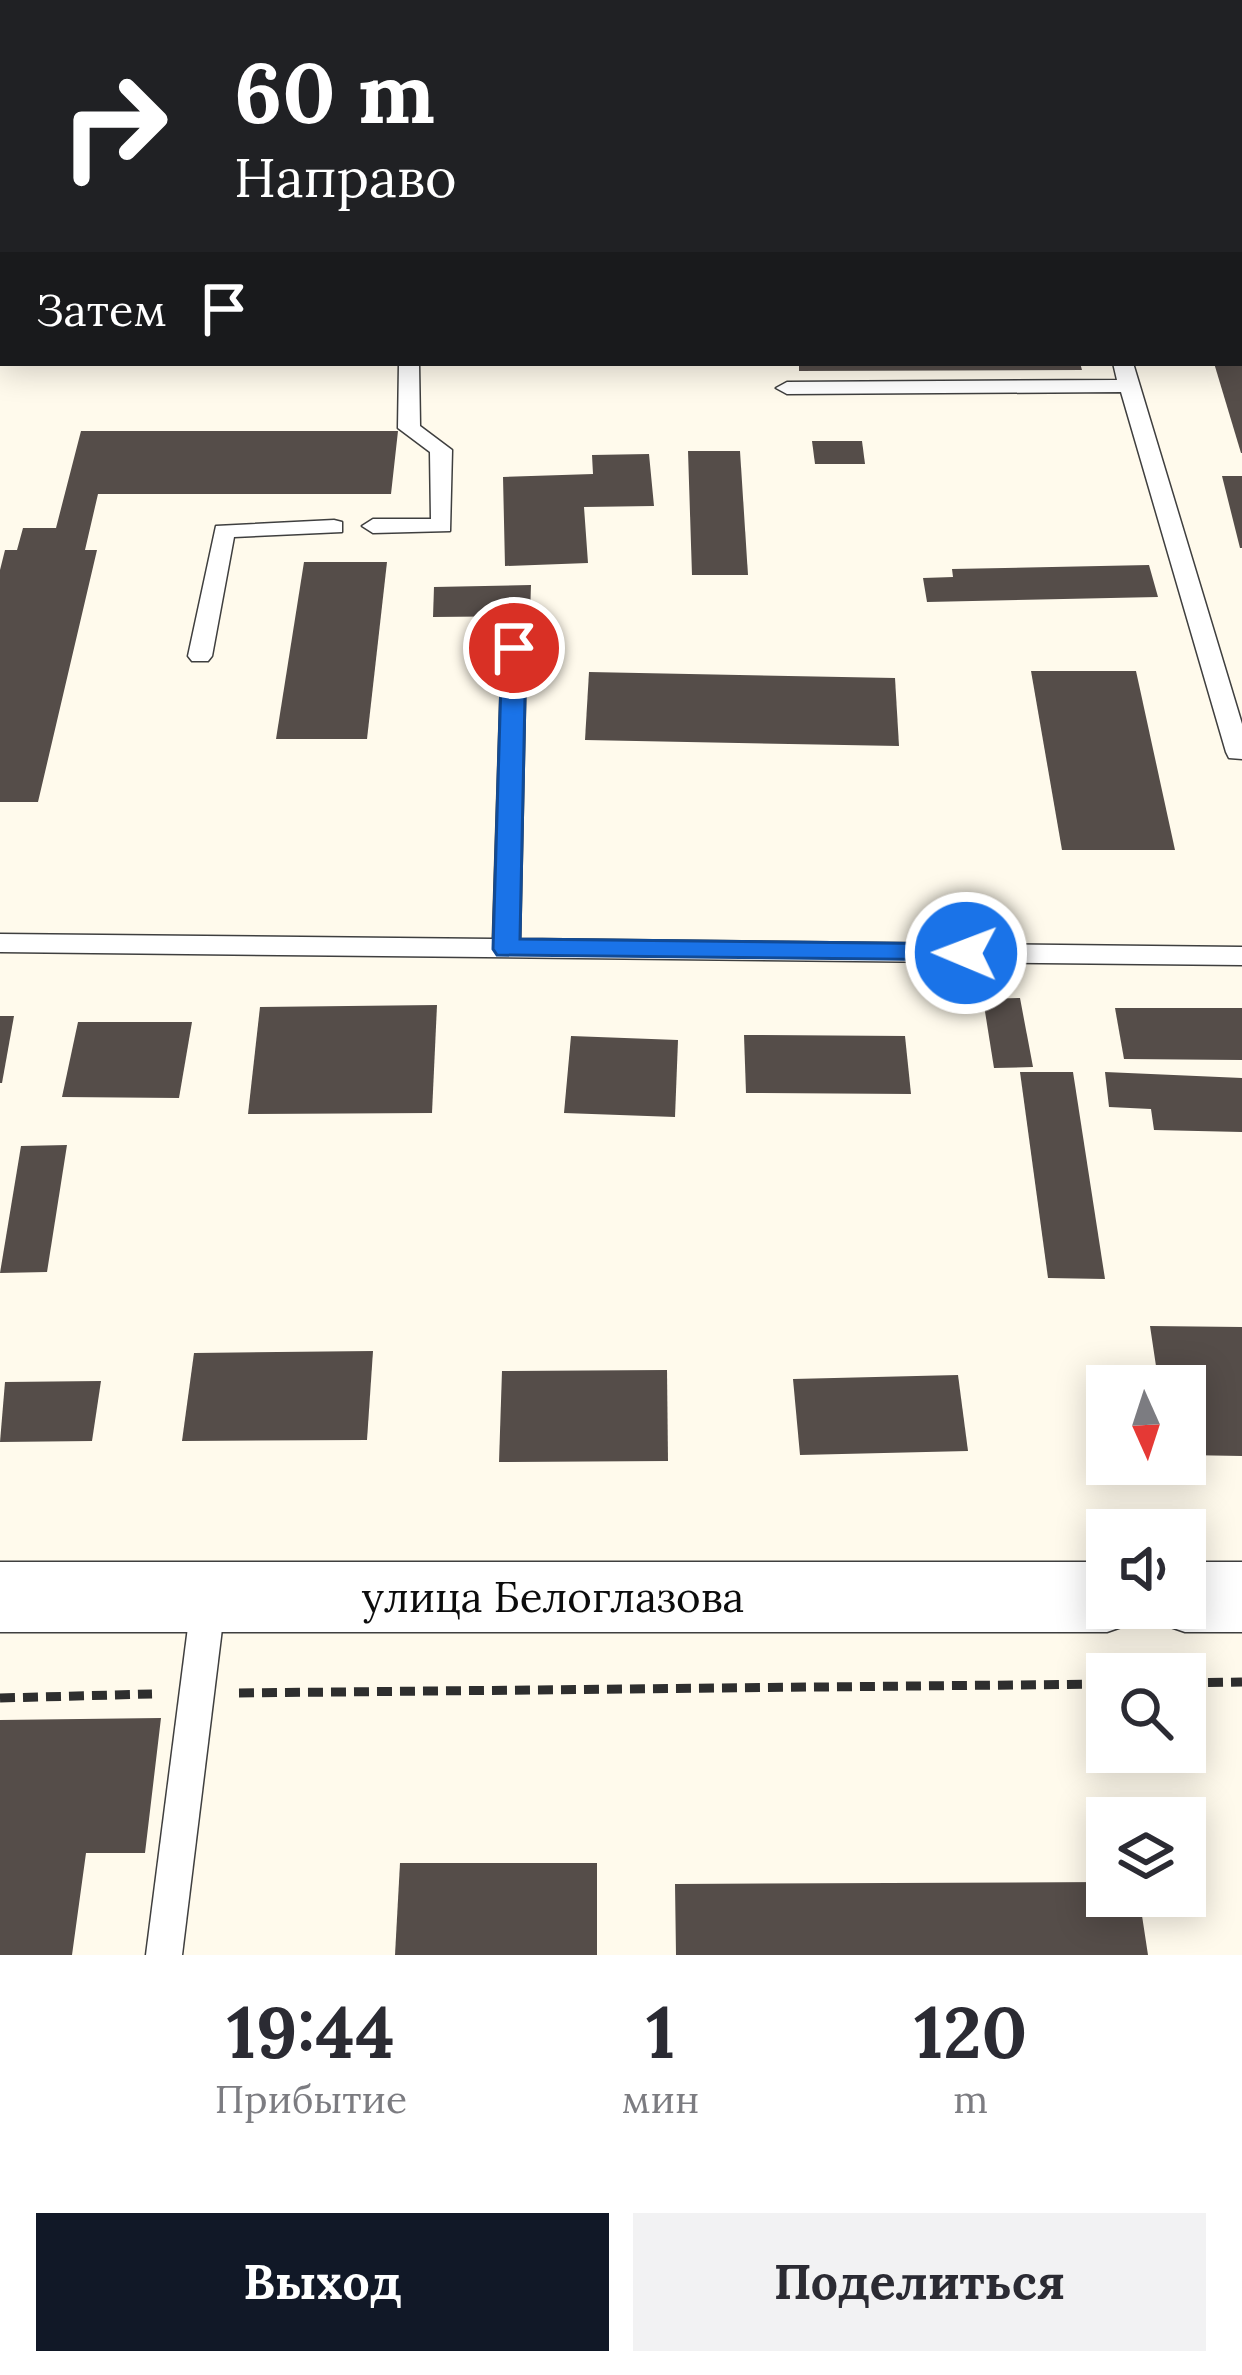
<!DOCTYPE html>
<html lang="ru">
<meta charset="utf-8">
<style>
:root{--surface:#fff;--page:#f2f2f3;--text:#2b2b33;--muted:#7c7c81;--accent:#111827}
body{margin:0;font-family:Lora,serif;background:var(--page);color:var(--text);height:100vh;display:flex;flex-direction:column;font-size:45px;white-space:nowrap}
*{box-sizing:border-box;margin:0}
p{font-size:39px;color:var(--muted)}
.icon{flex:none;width:66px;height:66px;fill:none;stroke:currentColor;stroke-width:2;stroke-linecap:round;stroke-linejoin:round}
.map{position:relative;height:1955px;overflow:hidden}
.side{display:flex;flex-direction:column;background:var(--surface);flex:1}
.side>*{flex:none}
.guide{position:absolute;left:0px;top:0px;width:1242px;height:366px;box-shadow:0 6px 30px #0003;background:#202124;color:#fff;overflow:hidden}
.needle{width:78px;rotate:177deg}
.tools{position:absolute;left:1086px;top:1365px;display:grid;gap:24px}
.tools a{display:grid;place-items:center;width:120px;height:120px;border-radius:0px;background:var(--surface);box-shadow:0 6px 30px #0003;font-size:60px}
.pin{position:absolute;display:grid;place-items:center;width:102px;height:102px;color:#fff;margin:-51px;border:6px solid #fff;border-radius:50%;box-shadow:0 3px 12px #0007}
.me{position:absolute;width:132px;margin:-66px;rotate:271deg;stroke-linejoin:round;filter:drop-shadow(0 0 9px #0008)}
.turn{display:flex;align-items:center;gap:42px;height:252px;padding:0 36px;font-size:54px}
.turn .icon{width:156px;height:156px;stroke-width:2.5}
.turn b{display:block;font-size:84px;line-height:102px}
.then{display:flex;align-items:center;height:114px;padding:0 36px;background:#0003;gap:24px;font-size:45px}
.eta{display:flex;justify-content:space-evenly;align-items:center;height:204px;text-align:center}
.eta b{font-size:72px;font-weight:800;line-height:84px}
.action{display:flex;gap:24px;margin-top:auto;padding:24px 36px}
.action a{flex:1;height:138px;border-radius:0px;background:var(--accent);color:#fff;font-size:48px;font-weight:800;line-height:138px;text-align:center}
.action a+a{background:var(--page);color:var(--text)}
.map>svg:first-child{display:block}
.building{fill:#554d49}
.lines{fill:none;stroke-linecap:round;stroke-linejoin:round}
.service-casing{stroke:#3f3f3f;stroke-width:3}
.minor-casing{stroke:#3f3f3f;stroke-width:3}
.tertiary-casing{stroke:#3f3f3f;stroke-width:3}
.secondary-casing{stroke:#2e2e2e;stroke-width:3}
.path-far1{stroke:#2e2e2e;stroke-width:6;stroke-dasharray:9 4.5;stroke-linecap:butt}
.path{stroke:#2e2e2e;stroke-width:9;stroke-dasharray:15 8;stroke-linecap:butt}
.service{fill:#fff;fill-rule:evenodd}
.minor{fill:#fff;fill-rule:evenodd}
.tertiary{fill:#fff;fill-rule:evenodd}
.secondary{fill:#fff0a7;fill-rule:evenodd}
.route{fill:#1a73e8;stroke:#114b97;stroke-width:3}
.labels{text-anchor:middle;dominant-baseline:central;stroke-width:12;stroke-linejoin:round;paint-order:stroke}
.near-street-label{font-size:42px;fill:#0c0c0c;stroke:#fff}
</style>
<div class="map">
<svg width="1242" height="1955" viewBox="0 0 1242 1955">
<rect width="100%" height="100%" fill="#fffaec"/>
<g class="building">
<path d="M799,363H1080L1082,370L799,371Z"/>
<path d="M1214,363H1242V453H1241Z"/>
<path d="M81,431H398L391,494H98L85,550H97L38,802H0V570L5,550H17L23,528H56Z"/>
<path d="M812,441H862L865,464H815Z"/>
<path d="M688,451H740L748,575H692Z"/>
<path d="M649,454L654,506L584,507L588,563L505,566L503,477L593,474L592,455Z"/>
<path d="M1222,476H1242V548H1240Z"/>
<path d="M304,562H387L367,739H276Z"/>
<path d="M1149,565L1158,597L927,602L923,578L953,577L952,569Z"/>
<path d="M531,585L530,616L433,617L434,587Z"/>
<path d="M1031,671H1136L1175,850H1062Z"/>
<path d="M589,672L895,678L899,746L585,740Z"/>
<path d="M1020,998L1033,1067L994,1068L983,999Z"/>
<path d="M437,1005L432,1113L248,1114L260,1007Z"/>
<path d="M1115,1008H1242V1060L1124,1059Z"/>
<path d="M0,1016H14L2,1083H0Z"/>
<path d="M78,1022H192L179,1098L62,1097Z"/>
<path d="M744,1035L905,1036L911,1094L746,1093Z"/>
<path d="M571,1036L678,1040L675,1117L564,1113Z"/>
<path d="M1020,1072H1073L1105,1279L1048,1278Z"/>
<path d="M1105,1072L1242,1078V1132L1154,1130L1151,1109L1109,1107Z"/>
<path d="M67,1145L47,1272L0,1273L21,1146Z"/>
<path d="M1150,1326L1242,1327V1456L1185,1455V1386H1159Z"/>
<path d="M373,1351L367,1440L182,1441L194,1353Z"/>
<path d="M667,1370L668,1461L499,1462L502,1371Z"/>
<path d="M958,1375L968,1451L800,1455L793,1379Z"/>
<path d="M101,1381L92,1441L0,1442L5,1382Z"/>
<path d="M161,1718L145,1853H86L72,1955H0V1720Z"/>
<path d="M400,1863H597V1955H395Z"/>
<path d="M1107,1882V1896H1139L1148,1955H676L675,1884Z"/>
</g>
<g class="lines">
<g class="service-casing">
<g id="service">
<rect x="569" y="0" width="18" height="3"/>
<path d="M1043,0H1061L1062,3H1044Z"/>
<path d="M399,363H419L420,426L452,450L450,531L373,533L362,526L373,519H431L430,452L398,428Z"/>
<path d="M1113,363H1133L1242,724V759L1229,758L1226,752L1121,392L787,394L776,388L787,382L1117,380Z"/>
<path d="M334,520L342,522V532L234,537L212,656L208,661H192L188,656L216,526Z"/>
<path d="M514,641L526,648L520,939L1242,947V965L0,952V934L493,939L502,648Z"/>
<path d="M209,1582L221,1586L226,1596L182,1955H146L192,1596L197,1586Z"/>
</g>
</g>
<g class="minor-casing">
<g id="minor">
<rect x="1239" y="267" width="3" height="24"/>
<rect x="0" y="268" width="3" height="24"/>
</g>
</g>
<g class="tertiary-casing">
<g id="tertiary">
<path d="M0,1562H1107V1608H1142L1136,1622L1107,1632H0Z"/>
<path d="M1185,1562H1242V1632H1185L1156,1622L1150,1608H1185Z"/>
</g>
</g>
<g class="secondary-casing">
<path id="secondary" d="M1242,0V32L1239,3H1223Z"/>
</g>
<path class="path-far1" d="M1239,84L1242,92"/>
<g class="path">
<path d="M1185,1683L1242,1682"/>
<path d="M239,1693L1107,1684"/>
<path d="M0,1698L152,1694"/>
</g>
<use href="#service" class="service"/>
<use href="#minor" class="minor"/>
<use href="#tertiary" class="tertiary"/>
<use href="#secondary" class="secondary"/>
</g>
<path class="route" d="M514,641L526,648L520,939L966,944L976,947L980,953L976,960L497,955L493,949L502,648Z"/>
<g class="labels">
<g class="near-street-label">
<text x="553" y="1597">улица Белоглазова</text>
</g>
</g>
</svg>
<div class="tools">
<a><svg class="needle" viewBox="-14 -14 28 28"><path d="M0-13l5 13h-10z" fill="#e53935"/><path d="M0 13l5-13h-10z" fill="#7c7c81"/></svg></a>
<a><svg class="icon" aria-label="sound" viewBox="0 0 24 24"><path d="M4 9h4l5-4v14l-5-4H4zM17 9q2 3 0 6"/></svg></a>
<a><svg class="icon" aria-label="search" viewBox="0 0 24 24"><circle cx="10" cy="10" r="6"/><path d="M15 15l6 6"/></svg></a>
<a><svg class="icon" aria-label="layers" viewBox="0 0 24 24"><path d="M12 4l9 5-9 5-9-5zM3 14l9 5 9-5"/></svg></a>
</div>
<div class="pin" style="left:514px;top:648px;background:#d93025"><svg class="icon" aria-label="arrive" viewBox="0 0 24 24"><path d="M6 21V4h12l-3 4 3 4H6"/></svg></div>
<svg class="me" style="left:966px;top:953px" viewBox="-20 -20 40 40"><circle r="17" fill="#1a73e8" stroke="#fff" stroke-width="3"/><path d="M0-11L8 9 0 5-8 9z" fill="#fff"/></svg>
<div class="guide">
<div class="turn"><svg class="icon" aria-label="right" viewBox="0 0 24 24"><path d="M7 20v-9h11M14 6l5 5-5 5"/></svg><div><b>60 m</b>Направо</div></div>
<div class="then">Затем<svg class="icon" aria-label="arrive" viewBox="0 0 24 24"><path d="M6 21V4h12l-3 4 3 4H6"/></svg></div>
</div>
</div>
<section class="side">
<div class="eta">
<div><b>19:44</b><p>Прибытие</p></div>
<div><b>1</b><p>мин</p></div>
<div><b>120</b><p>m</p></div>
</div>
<div class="action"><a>Выход</a><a>Поделиться</a></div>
</section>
